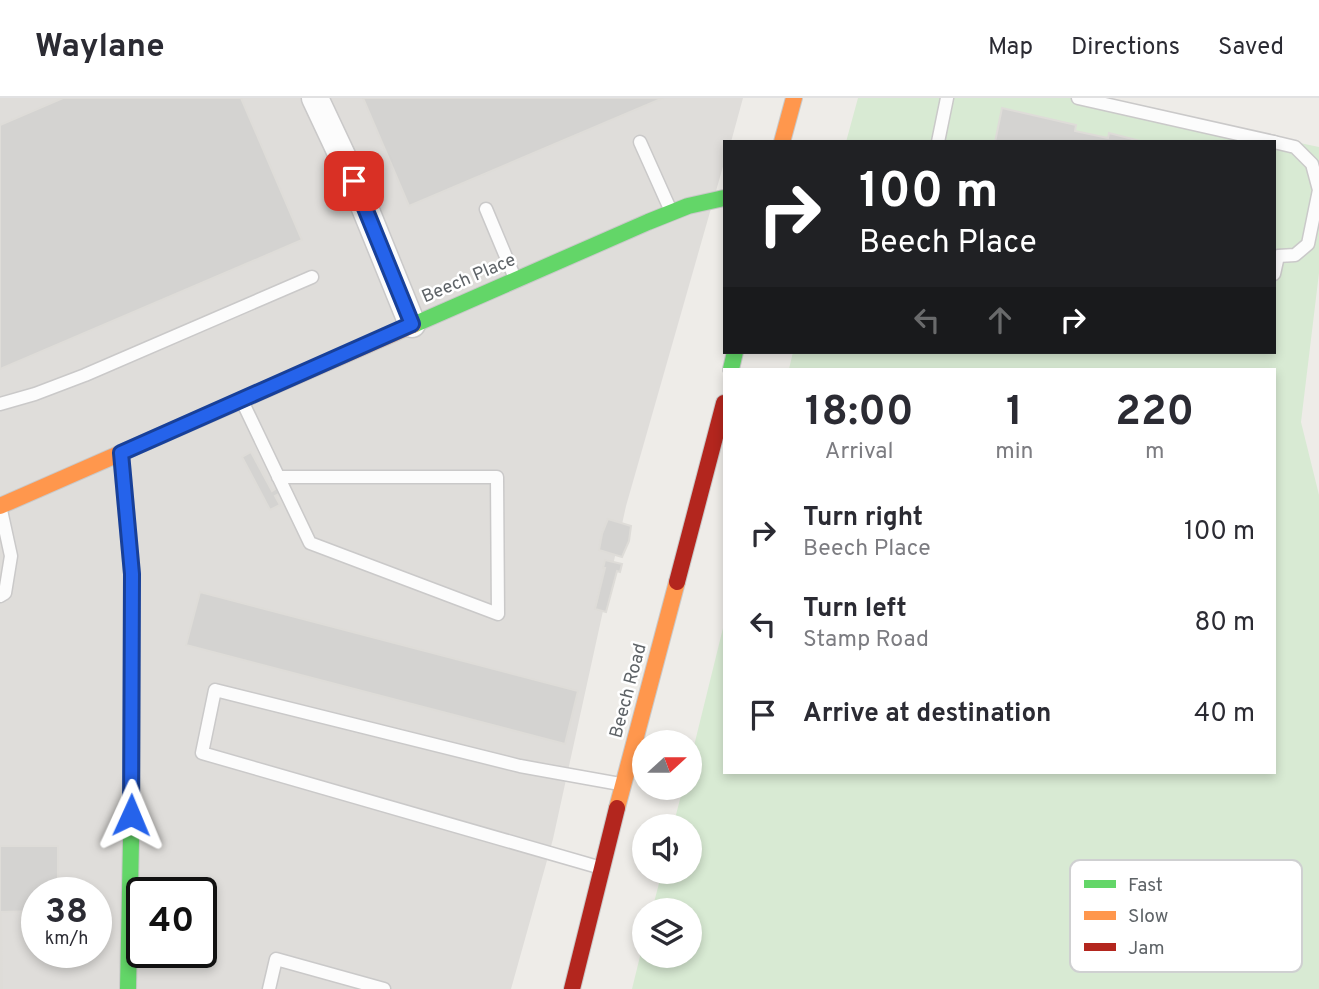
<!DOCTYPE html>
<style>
:root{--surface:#fff;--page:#f7f7f7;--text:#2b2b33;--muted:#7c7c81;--line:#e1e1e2}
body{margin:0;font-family:Overpass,sans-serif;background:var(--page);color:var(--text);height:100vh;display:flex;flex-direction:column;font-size:26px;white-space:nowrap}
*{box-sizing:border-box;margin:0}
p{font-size:23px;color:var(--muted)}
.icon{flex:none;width:38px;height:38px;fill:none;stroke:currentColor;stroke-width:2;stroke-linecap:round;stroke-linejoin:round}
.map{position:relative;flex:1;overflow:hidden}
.drawer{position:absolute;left:723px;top:270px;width:553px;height:406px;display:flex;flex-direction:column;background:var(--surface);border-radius:0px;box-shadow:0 4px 10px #0003}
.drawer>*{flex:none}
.hud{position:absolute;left:723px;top:42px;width:553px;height:214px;border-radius:0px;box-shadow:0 4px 10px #0003;background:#202124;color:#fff;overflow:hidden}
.needle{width:46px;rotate:69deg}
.tools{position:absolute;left:632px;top:632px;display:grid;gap:14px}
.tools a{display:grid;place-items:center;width:70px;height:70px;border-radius:50%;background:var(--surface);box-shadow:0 4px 10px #0003;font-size:35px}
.speed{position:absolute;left:21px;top:779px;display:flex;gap:14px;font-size:35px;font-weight:700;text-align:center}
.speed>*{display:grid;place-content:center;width:91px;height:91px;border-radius:50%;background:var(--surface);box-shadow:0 4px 10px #0003;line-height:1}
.speed small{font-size:18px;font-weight:400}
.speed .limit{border:4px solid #111;border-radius:10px;background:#fff;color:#111}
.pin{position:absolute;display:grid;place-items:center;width:60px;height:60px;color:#fff;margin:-30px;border-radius:14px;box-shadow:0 4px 10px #0006}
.me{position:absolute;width:77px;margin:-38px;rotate:1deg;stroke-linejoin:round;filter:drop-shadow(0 0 5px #0008)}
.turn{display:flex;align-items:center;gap:24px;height:147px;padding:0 21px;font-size:32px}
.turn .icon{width:91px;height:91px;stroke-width:2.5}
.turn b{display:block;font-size:49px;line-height:60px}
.lanes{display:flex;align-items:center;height:66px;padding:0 21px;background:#0003;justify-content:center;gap:35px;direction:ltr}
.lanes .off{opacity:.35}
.eta{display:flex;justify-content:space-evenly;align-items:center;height:119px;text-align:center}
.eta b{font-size:42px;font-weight:700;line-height:49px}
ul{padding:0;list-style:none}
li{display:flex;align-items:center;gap:21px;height:91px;padding:0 21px}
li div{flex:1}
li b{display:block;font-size:26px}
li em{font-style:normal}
header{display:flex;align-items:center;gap:42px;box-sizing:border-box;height:98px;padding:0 35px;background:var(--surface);border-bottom:2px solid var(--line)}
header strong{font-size:33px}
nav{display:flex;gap:38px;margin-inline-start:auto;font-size:24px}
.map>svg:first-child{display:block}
.industrial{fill:#dfddda;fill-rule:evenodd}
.green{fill:#d8ead3}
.building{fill:#d4d3d1;stroke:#dedcd8;stroke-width:2}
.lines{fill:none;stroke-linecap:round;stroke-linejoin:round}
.lane-casing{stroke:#cac9c9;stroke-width:15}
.street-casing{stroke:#cac9c9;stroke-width:29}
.fast-casing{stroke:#c9c9c9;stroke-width:18}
.slow-casing{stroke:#c9c9c9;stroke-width:18}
.jam-casing{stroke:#c9c9c9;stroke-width:18}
.lane{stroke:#fcfcfc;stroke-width:12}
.street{stroke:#fcfcfc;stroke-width:26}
.fast{stroke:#63d668;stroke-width:16}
.slow{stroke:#ff974d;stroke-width:16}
.jam{stroke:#b3261e;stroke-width:16}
.route-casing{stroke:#184099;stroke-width:18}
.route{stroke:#2563eb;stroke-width:12}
.labels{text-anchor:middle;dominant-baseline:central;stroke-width:5;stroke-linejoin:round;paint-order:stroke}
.street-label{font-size:18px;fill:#5e6367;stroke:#fff}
.key{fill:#fff;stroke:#cfd0d1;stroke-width:2}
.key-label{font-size:19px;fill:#5e6367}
</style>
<header>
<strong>Waylane</strong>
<nav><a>Map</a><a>Directions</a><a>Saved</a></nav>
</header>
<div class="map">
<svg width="1319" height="891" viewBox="0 0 1319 891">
<rect width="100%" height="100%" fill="#eeece8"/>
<path class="industrial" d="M0,0H743L731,44H724V65L626,408L553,741L511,891H0ZM37,794H96V854H37ZM142,794H201V854H142Z"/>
<path class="green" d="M858,0H1085L1319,49V175L1301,324L1319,397V891H632L644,842V858H690V812H652L662,774H690V728H673L683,690H690V664L724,526V674H1274V271H789L793,254H1274V44H846Z"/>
<g class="building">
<path d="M63,0H241L302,142L0,271V27Z"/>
<path d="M363,0H663L409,108Z"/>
<path d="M1002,10L1076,27L1075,33L1108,40L1109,35L1144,44H995Z"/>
<path d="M251,354L272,393L280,388L283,394L275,398L280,407L270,412L242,359Z"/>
<path d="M608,421L631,428L629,443L622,459L599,452L602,436Z"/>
<path d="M605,462L622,466L620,474L617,473L606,514L595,511L605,470H603Z"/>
<path d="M200,494L578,593L565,646L186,547Z"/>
<path d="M0,748H58V794H37V813L1,814L2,891H0Z"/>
</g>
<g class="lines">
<g class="lane-casing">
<g id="lane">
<path d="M1078,0L1274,44"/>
<path d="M640,44L670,111"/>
<path d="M938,44L947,0"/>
<path d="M1274,44L1295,49L1312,66L1319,92L1308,146L1295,157L1278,158L1274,176"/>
<path d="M486,111L514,178"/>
<path d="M243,305L310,445L498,516L497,379H278"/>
<path d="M0,306L35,296L85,277L312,179"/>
<path d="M0,498L5,495L11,458L1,412"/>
<path d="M598,769L202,655L215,592L520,668L620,686"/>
<path d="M269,891L276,861L384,891"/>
</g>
</g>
<g class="street-casing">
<path id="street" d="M315,0L354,83L412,226"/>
</g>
<g class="fast-casing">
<g id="fast">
<path d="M413,227L648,124L688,108L724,100"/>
<path d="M731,271L735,254"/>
<path d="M121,355L132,476V693L128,891"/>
</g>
</g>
<g class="slow-casing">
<g id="slow">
<path d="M782,44L794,0"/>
<path d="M0,408L413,227"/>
<path d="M617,710L677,484"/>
</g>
</g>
<g class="jam-casing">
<g id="jam">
<path d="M677,484L724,305"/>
<path d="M572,891L617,710"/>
</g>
</g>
<use href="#lane" class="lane"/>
<use href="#street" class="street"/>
<use href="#fast" class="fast"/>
<use href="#slow" class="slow"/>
<use href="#jam" class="jam"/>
</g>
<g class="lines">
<g class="route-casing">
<path id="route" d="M131,717L132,476L121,355L412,226L354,83"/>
</g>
<use href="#route" class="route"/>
</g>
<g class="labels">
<g class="street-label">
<text transform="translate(469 181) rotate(-23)">Beech Place</text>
<text transform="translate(629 593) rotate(-75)">Beech Road</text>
</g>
</g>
<rect x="1070" y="762" width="232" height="112" rx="10" class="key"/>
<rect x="1084" y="782" width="32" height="8" fill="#63d668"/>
<rect x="1084" y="813" width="32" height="9" fill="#ff974d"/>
<rect x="1084" y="845" width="32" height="8" fill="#b3261e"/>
<g class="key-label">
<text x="1128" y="793">Fast</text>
<text x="1128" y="824">Slow</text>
<text x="1128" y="856">Jam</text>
</g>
</svg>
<div class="tools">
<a><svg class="needle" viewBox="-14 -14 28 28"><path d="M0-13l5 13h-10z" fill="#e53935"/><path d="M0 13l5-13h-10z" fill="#7c7c81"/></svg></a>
<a><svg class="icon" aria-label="sound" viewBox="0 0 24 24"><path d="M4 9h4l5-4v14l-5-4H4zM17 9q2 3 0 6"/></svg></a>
<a><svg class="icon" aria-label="layers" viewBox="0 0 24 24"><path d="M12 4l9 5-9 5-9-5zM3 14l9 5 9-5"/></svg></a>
</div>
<div class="speed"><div>38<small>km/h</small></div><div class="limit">40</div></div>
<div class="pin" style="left:354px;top:83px;background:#d93025"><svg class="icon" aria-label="arrive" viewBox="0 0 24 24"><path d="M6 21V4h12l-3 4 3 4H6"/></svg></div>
<svg class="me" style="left:131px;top:717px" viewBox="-20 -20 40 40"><path d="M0-17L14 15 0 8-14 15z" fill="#2563eb" stroke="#fff" stroke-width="4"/></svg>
<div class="hud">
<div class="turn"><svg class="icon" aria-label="right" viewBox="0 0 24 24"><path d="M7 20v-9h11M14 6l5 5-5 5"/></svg><div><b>100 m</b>Beech Place</div></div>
<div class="lanes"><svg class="icon off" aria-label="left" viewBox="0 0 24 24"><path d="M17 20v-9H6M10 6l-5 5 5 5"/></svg><svg class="icon off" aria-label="ahead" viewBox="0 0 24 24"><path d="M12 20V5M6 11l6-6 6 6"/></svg><svg class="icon" aria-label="right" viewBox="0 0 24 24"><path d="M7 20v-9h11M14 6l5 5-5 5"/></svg></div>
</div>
<section class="drawer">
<div class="eta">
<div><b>18:00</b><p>Arrival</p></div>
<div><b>1</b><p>min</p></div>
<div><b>220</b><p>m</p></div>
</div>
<ul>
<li><svg class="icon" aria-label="right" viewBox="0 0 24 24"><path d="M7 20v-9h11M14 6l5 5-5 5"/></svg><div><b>Turn right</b><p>Beech Place</p></div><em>100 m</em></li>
<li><svg class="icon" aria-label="left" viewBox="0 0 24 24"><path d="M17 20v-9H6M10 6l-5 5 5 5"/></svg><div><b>Turn left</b><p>Stamp Road</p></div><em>80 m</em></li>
<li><svg class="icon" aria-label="arrive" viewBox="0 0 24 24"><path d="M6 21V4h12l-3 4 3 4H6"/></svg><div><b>Arrive at destination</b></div><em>40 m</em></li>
</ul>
</section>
</div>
